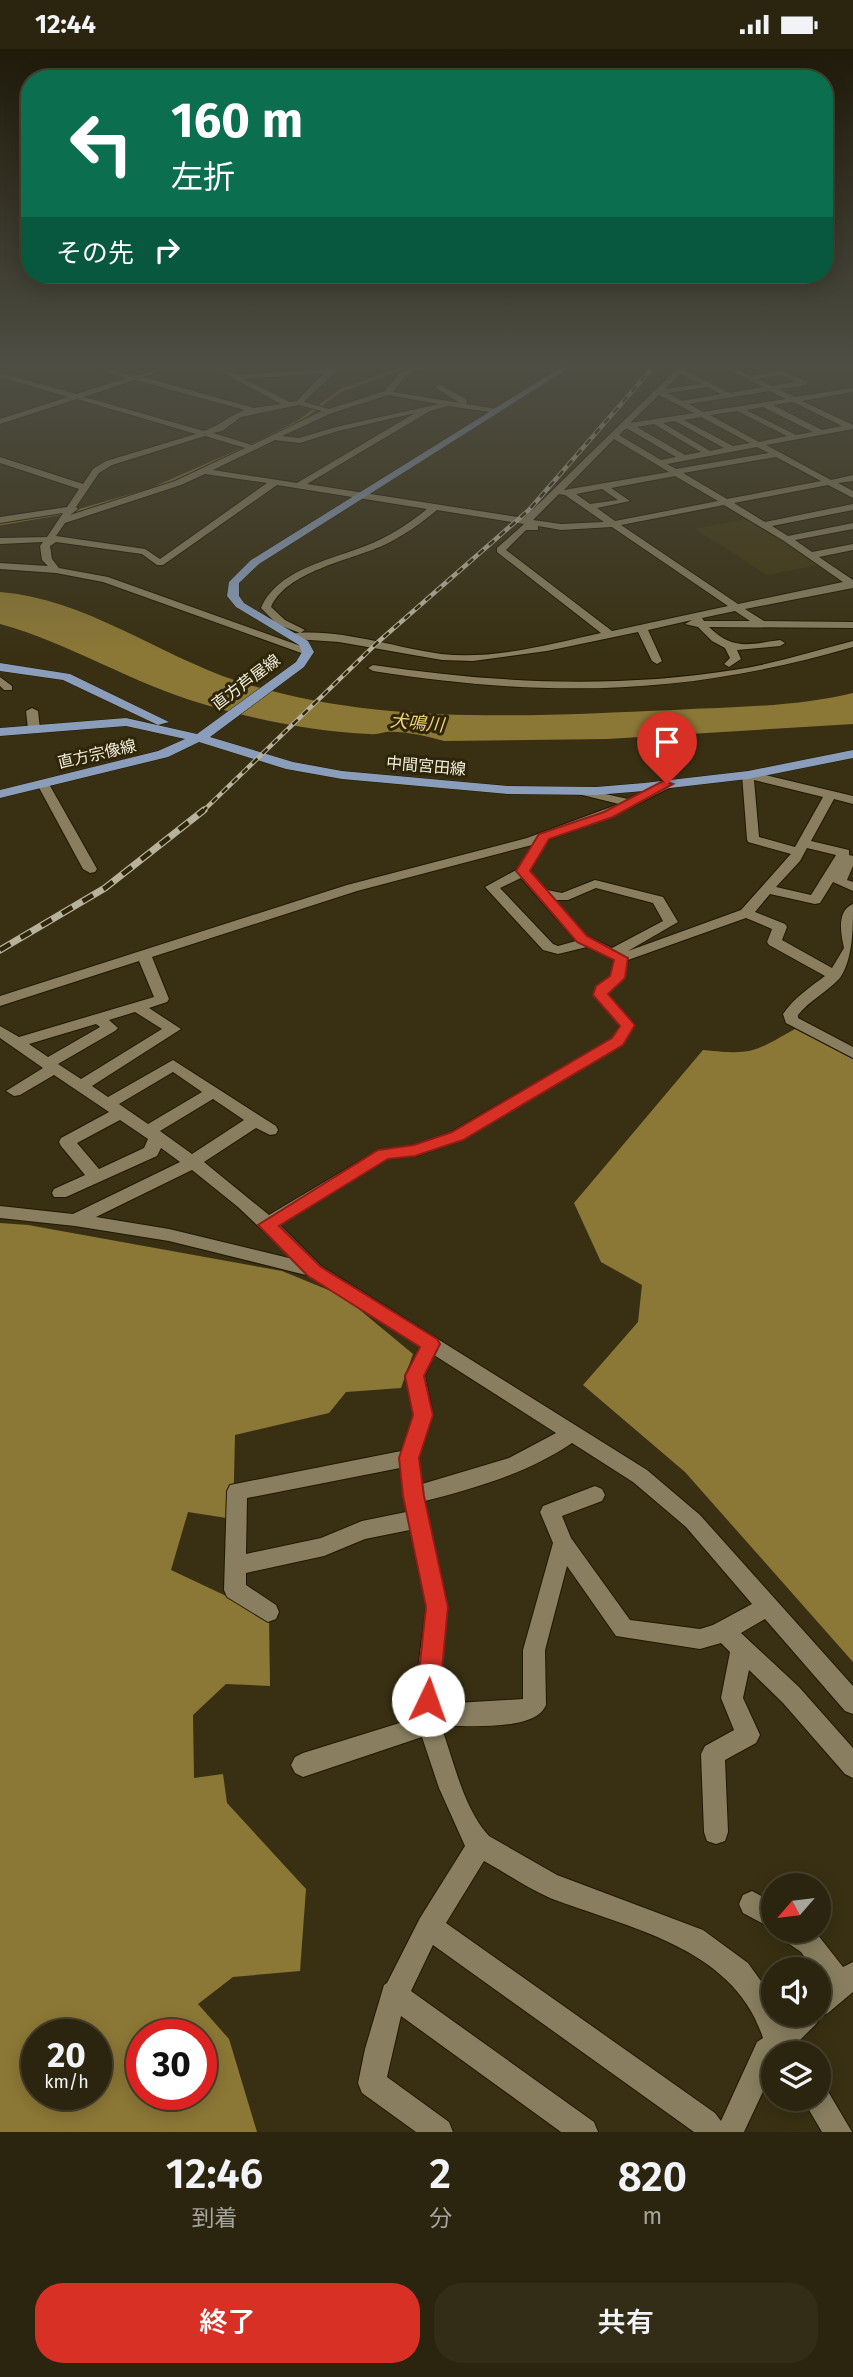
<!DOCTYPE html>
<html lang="ja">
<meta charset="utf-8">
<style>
:root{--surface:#2b240e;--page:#332c17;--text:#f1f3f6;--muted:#a6a49e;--line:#47412e;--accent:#d93025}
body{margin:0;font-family:"Fira Sans","Noto Sans JP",sans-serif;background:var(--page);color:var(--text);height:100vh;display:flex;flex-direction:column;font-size:26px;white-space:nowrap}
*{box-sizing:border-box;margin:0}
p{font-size:23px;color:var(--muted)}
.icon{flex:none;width:38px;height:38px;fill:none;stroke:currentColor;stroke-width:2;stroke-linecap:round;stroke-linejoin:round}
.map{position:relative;height:2083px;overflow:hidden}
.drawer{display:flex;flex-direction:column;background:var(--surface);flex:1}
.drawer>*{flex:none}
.guide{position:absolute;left:21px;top:21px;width:812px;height:214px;border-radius:28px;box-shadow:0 4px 18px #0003,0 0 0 2px var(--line);background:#0b6e4f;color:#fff;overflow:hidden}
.needle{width:46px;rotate:242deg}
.controls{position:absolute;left:761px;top:1824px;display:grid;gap:14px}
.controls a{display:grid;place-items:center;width:70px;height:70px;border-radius:50%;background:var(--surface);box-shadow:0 4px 18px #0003,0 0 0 2px var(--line);font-size:35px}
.speed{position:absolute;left:21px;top:1970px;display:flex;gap:14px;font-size:35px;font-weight:700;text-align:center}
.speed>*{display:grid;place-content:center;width:91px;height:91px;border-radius:50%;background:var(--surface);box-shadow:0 4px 18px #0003,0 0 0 2px var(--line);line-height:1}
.speed small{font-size:18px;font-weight:400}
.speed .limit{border:10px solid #d22;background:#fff;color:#111}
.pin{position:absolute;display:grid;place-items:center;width:60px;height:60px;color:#fff;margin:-72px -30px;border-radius:50% 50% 50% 0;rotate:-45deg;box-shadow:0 0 7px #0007}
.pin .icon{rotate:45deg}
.me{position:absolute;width:77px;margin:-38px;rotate:3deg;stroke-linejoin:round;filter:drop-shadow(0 0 5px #0008)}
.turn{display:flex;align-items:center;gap:24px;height:147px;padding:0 35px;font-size:32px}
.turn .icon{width:91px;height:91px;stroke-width:2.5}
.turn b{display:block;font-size:49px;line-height:60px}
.then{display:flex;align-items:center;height:66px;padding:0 35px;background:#0003;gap:14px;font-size:26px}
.eta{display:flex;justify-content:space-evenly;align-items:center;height:119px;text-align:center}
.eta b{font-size:42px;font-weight:600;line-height:49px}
.action{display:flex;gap:14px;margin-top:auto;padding:14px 35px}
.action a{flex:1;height:80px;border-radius:28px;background:var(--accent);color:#fff;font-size:28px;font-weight:600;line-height:80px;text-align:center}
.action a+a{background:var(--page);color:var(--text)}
.status{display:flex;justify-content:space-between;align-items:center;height:49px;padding:0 35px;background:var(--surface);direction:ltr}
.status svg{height:19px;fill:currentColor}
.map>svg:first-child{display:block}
.built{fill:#433813}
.water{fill:#8c7836;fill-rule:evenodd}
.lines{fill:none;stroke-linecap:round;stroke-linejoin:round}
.stream{stroke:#8c7836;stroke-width:2.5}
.minor-casing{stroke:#201800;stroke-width:2}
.major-casing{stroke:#201800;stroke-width:1}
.minor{fill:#897f60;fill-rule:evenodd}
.major{fill:#8a9dba;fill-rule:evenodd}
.rail-far1-casing{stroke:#b8b29d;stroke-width:4.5}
.rail-casing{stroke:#b8b29d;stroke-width:7}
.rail-far1{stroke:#2f2609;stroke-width:2.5;stroke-dasharray:7;stroke-linecap:butt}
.rail{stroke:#2f2609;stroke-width:4.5;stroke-dasharray:12;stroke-linecap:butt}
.route{fill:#d93025;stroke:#8d1f18;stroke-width:2}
.labels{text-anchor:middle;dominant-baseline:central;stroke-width:6;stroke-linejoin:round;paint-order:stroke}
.far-street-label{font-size:16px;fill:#f3eedd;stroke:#2f2609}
.far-water-label{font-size:18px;font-style:italic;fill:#f1d375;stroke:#2f2609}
</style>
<div class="status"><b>12:44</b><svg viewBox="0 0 49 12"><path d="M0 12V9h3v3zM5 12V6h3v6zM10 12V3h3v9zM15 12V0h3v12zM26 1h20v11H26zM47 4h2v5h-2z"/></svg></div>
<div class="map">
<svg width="853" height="2083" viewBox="0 0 853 2083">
<rect width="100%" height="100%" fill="#393013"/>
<path class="built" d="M746,470L774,486L818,516L767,526L695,480Z"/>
<g class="water">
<path d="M0,543C86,550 156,605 237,632C376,677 530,667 674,661C732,658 796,658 853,644V675L607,690L444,692C425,687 405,682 386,683C380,684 375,686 370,685C315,683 256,671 203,655C133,635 70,594 0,575Z"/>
<path d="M795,980L853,1010V1613L685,1423L583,1336L638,1273L642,1236L601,1213L574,1154L703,1001C753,1006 752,1004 795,980Z"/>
<path d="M0,1174L28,1176L282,1222L343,1247L413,1305L401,1339L346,1343L329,1364L235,1386L233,1470L188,1463L171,1521L269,1567L270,1637L226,1635L193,1666L194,1729L223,1725L227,1754L306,1840L300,1922L233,1928L198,1955L229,1990L257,2083H0ZM37,1986H96V2046H37ZM142,1986H201V2046H142Z"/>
</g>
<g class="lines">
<path class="stream" d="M0,475L77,462L152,440L261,392L299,372L340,342L408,317"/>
<g class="minor-casing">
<g id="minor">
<path d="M90,317C105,317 120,326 135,326C148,326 160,317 173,317L143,328L254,359L281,355L211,317H219L237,326L330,320L350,317L333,325L304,353L329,360L385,342L398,325L405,321L433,317L406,326L393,343L460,354L436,339L439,335L467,351L466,355L497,360V364L448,357L430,362L307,435L524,469L680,317H687L684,321L730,344L763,338L722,317H730L751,327L782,322L807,332V336L779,340L795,348L853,339V343L802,352L853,376V380L766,396L831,431L853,426V432L838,434L853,442V449L828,436L734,454L765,473L853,455V461L772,477L788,487L853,474V480L795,491L812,503L853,495V501L819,508L853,531V539L745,560L764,572L853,573V579L709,578C733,602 750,595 780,591L785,594L780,597L737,601L741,610L729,618L724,615L730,609L725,599L712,592L698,578L685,575L692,571L648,581L662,612L657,615L652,612L638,583L547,602L473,612L442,611L339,593L295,590L290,587L291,585C335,578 396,599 441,605C493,611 550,595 601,584L497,503V499L524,475L437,461C420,475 402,488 382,497C350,511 286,523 271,558L285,571L305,581L300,584L277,575L261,559C279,517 339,510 377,492C395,484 412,472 427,460L277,436L163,516H157L142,505L56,493L50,497L52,510L59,519L108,528L312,601V605H304L103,533L56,524L0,520V514L48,517L42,511L40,497L43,493L0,495V489L47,488L63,464L0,474V468L67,458L79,440L0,414V408L83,435L93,420L106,412L196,385L77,350L0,375V370L68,348L0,328V324L76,345L127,329ZM324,324L297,352L290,353L244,330ZM680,325L701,335L665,340ZM781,326L796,333L772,337L758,330ZM135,331L245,361C230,366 219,377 204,382L84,348ZM707,338L721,345L682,352L668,344ZM770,342L786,350L703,363L689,355ZM388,346L439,355L336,378L299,389L282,387L332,364ZM659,346L694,364L630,374ZM793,353L842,377L822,381L773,356ZM299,356L322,362L252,396L213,384L222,382L241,368ZM763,358L813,383L796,386L746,361ZM737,362L787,387L759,393L710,366ZM415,364L297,434L213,421L275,391L300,394L338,382ZM701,368L750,394L733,397L684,371ZM675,372L724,399L710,402L663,374ZM654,375L701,403L685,406L637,378ZM625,380H628L676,408L661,411L619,386ZM205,387L245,399L175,432L70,466L78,460L76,458L99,424L112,416ZM614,390L669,423L564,441ZM757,398L769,404L676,420L667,415ZM776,408L821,432L727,450L683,424ZM205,425L267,434L160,510L145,500L56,487L65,474L181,436ZM675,427L718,452L615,472L597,459L630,452L611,439ZM602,440L618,451L590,455L576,445ZM559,445L565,446L604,473L561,475L533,471ZM724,456L784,492L843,533L738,555L621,476ZM538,477L561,481L612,478L728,557L612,582L506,501L526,481H538ZM735,562L750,572H704L702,569Z"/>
<path d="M841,317H853V322Z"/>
<path d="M853,592V598C685,647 545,649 373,622L368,619L373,616C494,634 613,640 734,621C775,615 813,602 853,592Z"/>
<path d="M0,628L12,637V641H4L0,637Z"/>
<path d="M32,659L38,662L40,680L34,683L28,680L26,662Z"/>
<path d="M748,722L853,747V755L834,750L811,792L849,801V806L853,807V817L847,831L853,833V842L833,833L820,854L815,855L770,845L755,863L785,875L787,878L782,891L832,919L844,899C841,885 836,862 853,855C853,880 853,910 840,929C827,943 810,951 798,966V969L853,998V1009L786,974L783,965C794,949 810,938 825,927L769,896L767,893L772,880L746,869L628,911L624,929L609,942L608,945L635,976L623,995L463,1091L416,1107L388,1110L280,1176L321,1217L647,1421L700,1466L853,1637V1665L845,1662L765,1570L741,1584L799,1638L853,1699V1729L845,1725L783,1654L749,1621L743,1649L760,1686L756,1694L725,1711L728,1783L725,1792L716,1795L707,1792L704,1783L701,1705L705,1697L734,1681L721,1649L730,1603L721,1594L700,1600L616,1587L567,1517L545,1601L546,1656C535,1683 468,1676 441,1677C454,1712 463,1759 489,1787L557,1826L703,1881L748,1914L774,1950V1965H782L783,1970L788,1965H819V1938L823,1934L819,1928V1920H813L801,1903L782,1890L778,1881H814L843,1918L853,1913V1943L828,1964L820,1968L817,1974L796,1995L799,2004H774V2019L744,2083H694L433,1896L411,1942L594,2073L598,2083H561L401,1967L387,2028L449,2073L453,2083H416L362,2044L358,2034L365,2000L384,1936L387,1934L420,1869L465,1797L439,1739L422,1688L303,1728L295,1724L291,1716L295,1708L303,1704L406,1672L416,1665V1636L426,1558L410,1481L365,1490L324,1507L246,1524V1536L276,1556L279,1563L276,1570L268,1573L227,1548L224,1541L227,1442L230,1436L401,1402L413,1366L405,1327L420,1297L310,1227L169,1192L75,1177L0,1169V1157L73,1165L180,1113L161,1099L157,1107L66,1148H54L52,1144L54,1140L85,1126L61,1097L59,1093L61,1089L109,1063L54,1026L20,1046L14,1047L6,1042L43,1019L0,989V977L19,988L154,948L139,912L0,957V947L347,836L527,789L619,755L578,745V739L628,750L667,731L671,732V738L612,768L547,791L530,823L547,841L562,844L595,831L663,848L678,873L628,902L741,861L789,807L791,805L748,793L747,790L742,726ZM754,731L823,748L795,798L759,788ZM532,796L518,820L485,838L543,901L558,905L587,898L614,911L610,927L597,937L594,946L620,976L613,989L451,1083L415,1096L378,1101L269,1166L204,1113L256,1079L270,1086L276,1085L278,1081L276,1077L173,1011L108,1048L92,1037L181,980L149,959L167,953L169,950L152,908L357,842ZM807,799L836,806L811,846L776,838L800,812ZM521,829L576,892L558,897L553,895L500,839ZM596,839L653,854L663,872L612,899L587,887L555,851H568ZM135,963L162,980L81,1030L58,1015L115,982L118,979L109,971ZM96,975L100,978L48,1008L29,995ZM173,1023L202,1043L148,1075L119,1055ZM213,1050L244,1071L192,1105L160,1082ZM120,1071L148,1090L144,1099L99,1120L77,1094ZM192,1121L238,1158L293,1210L169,1180L96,1168ZM434,1306L556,1384L509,1409L422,1435L419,1409L433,1366L425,1327ZM572,1394L633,1433L686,1478L752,1555L713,1576L700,1580L630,1571L571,1489L562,1467L602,1452L605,1446L602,1440L595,1437L543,1457L540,1463L553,1494L523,1601V1650L439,1655L438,1636L448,1558L425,1452C476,1439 528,1424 572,1394ZM400,1419L406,1463L362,1472L321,1489L246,1505L247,1449ZM484,1812C506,1824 527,1839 550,1849C628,1879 734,1898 763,1989L757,1993L721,2072L715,2064L446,1874Z"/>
<path d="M43,731L49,735L97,820L95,823L90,824L83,820L37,735Z"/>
<path d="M752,1842L774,1854L775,1881L743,1864L739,1855L743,1846Z"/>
<path d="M819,2037L826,2039L852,2083H822L802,2049H819Z"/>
</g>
</g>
<g class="major-casing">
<g id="major">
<path d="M563,317H572L259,515L239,534V547L244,554L308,592L314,603L304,618L210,688L293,713L342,722L508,737L596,738L644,734L748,722L853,701V709L748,730L644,742L596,746L508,745L342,730L286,720L199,693L168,708L0,749V741L158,702L185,690L126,677L0,687V679L126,669L197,685L296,613L302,603L299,596L236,558L227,547L229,533L251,511Z"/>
<path d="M0,614L70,625L169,673L158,676L63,631L0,622Z"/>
</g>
</g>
<use href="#minor" class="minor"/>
<use href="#major" class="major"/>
<g class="rail-far1-casing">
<path id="rail-far1" d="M202,763L378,593L529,461L654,317"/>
</g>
<g class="rail-casing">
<path id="rail" d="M0,901L105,839L204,761"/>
</g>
<use href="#rail-far1" class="rail-far1"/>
<use href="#rail" class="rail"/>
</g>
<linearGradient id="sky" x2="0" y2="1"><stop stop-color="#1f1a0a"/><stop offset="0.52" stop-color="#4e4e44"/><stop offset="1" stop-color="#4e4e44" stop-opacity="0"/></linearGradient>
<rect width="853" height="608" fill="url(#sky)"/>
<path class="route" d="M663,732L673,735L613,768L549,790L530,822L587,887L628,909L625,929L608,945L635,976L623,996L463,1091L415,1107L388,1110L279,1177L321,1218L437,1290L440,1295L424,1327L433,1366L419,1409L424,1447L448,1558L439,1651L436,1659L428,1662L420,1659L416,1651L426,1558L403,1447L399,1409L413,1366L405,1327L420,1298L308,1227L258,1176L378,1101L414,1096L452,1083L612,989L620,977L593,946L596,937L610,927L614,911L577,893L516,822L539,785L604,763Z"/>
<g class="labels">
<g class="far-street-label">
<text transform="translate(246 633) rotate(-37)">直方芦屋線</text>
<text transform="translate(97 705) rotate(-13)">直方宗像線</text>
<text transform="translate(426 717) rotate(5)">中間宮田線</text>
</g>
<g class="far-water-label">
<text transform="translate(417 674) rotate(5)">犬鳴川</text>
</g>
</g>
</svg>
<div class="controls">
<a><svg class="needle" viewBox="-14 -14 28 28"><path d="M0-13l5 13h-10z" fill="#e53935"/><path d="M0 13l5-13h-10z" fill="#a6a49e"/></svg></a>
<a><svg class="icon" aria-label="sound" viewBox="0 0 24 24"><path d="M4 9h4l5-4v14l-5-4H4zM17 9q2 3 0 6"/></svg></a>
<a><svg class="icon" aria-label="layers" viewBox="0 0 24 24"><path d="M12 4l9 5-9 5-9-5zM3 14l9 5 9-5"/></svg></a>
</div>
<div class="speed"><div>20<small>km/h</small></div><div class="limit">30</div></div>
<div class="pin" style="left:667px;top:735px;background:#d93025"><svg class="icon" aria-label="arrive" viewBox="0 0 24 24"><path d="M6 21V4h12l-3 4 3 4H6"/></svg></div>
<svg class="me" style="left:428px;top:1651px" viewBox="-20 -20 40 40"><circle r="19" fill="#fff"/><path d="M0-13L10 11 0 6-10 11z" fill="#d93025"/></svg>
<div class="guide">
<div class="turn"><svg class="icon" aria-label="left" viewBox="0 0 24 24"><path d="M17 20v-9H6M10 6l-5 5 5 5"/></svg><div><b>160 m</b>左折</div></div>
<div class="then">その先<svg class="icon" aria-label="right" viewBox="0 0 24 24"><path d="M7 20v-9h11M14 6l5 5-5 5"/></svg></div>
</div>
</div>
<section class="drawer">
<div class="eta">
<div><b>12:46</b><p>到着</p></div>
<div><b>2</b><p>分</p></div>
<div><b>820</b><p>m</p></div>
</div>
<div class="action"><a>終了</a><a>共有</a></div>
</section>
